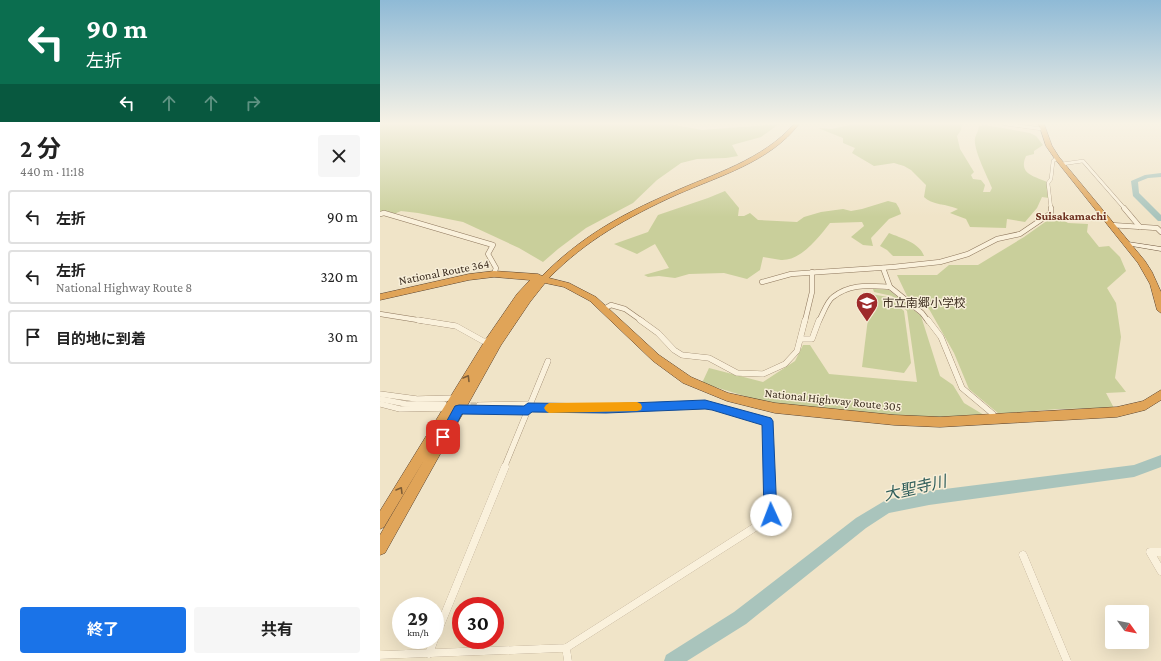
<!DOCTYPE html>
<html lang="ja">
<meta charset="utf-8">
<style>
:root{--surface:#fff;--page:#f6f6f6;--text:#222;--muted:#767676;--line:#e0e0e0;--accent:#1a73e8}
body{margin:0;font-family:"Crimson Pro","Noto Sans JP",serif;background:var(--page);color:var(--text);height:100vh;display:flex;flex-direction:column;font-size:15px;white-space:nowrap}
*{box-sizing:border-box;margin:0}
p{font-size:13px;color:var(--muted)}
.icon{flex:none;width:22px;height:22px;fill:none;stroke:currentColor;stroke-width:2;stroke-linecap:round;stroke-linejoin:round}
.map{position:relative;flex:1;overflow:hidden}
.sheet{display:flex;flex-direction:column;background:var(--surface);width:380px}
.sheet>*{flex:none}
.guide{background:#0b6e4f;color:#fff;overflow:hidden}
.needle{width:26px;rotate:123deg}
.fabs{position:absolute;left:725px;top:605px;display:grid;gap:8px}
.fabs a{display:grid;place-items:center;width:44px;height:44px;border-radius:4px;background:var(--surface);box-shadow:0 4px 16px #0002;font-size:20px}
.speed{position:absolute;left:12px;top:597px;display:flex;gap:8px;font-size:20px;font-weight:700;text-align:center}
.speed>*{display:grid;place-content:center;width:52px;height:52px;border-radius:50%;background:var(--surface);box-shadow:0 4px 16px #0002;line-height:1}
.speed small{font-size:10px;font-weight:400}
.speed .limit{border:6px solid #d22;background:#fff;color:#111}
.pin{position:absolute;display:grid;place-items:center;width:34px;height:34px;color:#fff;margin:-17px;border-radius:8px;box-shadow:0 2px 6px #0006}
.me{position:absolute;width:44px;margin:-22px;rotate:358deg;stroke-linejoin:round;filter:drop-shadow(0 0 3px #0008)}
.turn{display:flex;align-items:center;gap:14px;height:84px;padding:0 20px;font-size:18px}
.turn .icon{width:52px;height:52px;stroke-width:2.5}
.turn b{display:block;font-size:28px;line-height:34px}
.lanes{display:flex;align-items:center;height:38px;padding:0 20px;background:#0003;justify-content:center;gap:20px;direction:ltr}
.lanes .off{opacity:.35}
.round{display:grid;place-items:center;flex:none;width:42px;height:42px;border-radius:4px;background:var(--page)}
.summary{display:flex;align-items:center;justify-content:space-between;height:68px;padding:0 20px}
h1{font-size:24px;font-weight:700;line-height:30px}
.button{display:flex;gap:8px;margin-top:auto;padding:8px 20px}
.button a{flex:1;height:46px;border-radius:4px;background:var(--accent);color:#fff;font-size:16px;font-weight:700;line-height:46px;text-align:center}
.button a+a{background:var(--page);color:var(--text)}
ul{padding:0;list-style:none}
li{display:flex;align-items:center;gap:12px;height:54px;margin:0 8px 6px;padding:0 12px;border:2px solid var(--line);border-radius:4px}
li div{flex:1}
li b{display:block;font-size:15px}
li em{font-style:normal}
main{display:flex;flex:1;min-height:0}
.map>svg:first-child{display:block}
.green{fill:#c9cf9b}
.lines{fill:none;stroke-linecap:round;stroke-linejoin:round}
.river{fill:#a9c4bc;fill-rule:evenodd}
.street-tunnel{stroke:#ccc0a6;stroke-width:5.5;stroke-dasharray:5.5 3;stroke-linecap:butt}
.street-far3-casing{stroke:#8d765c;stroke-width:3.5}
.street-far2-casing{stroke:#8d765c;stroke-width:5.5}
.street-far1-casing{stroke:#8d765c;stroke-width:6}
.street-casing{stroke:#8d765c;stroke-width:8}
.secondary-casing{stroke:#6f573f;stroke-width:1}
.highway-casing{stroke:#5b4430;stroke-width:1}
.street-far3{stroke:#faf1dc;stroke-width:3}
.street-far2{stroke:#faf1dc;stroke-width:4.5}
.street-far1{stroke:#faf1dc;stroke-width:5.5}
.street{stroke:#faf1dc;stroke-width:8}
.secondary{fill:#faf1dc;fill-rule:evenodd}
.highway{fill:#e0a458;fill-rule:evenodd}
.oneway{stroke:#7e5d36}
.route{fill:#1a73e8;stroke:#114b97}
.slow{fill:#f59e0b}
.labels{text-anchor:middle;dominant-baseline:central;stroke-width:3;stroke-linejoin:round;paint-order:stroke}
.far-quarter-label{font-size:12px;font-weight:bold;fill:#6b2e1e;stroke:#f7eed8}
.street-label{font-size:12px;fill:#3d2e20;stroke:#f7eed8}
.poi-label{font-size:12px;fill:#3d2e20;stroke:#f7eed8;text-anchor:start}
.near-water-label{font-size:16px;font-style:italic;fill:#2f5d5a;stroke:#f7eed8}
</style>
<main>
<section class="sheet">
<div class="guide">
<div class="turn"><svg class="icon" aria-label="left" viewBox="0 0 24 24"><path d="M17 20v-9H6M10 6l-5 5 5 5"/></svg><div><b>90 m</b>左折</div></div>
<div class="lanes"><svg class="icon" aria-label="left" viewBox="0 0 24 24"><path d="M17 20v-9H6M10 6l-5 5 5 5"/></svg><svg class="icon off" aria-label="ahead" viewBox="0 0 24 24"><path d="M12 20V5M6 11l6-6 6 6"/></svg><svg class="icon off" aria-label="ahead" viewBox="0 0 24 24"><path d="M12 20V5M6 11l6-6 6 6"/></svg><svg class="icon off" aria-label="right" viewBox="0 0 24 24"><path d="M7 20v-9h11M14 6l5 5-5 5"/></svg></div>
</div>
<div class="summary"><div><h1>2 分</h1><p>440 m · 11:18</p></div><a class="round"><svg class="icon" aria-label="close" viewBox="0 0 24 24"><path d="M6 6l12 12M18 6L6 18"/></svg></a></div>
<ul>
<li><svg class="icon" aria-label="left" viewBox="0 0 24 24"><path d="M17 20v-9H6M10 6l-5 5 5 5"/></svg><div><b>左折</b></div><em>90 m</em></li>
<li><svg class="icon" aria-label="left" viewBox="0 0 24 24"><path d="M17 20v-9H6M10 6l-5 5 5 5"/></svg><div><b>左折</b><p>National Highway Route 8</p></div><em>320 m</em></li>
<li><svg class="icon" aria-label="arrive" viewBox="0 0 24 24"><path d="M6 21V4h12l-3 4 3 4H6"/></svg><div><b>目的地に到着</b></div><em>30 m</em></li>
</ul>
<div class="button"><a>終了</a><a>共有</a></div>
</section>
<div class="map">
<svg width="781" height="661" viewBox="0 0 781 661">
<rect width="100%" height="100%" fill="#f0e4c8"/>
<g class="green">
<path d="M0,124H290L322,130L399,124L381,137L352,145L358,156L346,158L317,159L301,163L277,180L253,203L206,228L178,249L163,262L139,248L83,222L38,213L21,211L14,214L0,211Z"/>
<path d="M473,124H582L581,130L577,136L580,149L594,172L591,175L593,179L601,180L605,185L603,192H610L612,188C607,176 593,149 595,138C596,134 599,130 599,126L605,125L650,133L656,136L663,145L654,151V154L646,156C638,174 654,176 667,182L669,198L662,197L657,208L645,222L627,219L626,228L590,227L586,219L570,213L578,209C568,204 551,205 544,197L546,185L531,170L524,166L514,163L494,166L472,153L475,148L463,143V138L438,128L452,129Z"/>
<path d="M345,191L359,208L358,216H364L370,213L378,220L417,222L424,217L441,212L463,209L471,211L482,209L508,201L516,203L519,208L521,214L509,219L491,238L493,246L483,245L471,237L484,226L482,222L450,223C439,237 421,261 401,260C395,259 389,258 383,257L380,270L367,279L344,273L309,274L295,278L279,276L268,277L264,275L289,268L275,244L257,254L234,244L268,232L278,215L328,198Z"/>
<path d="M675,215L688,223L708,224L707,232L719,247L729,246L740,257L746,271L727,288L736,303L741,337L735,378L746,392L726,393L734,408L678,409L619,414L589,389L574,353L549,309L527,296L517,275H557L569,265H598L644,237Z"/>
<path d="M509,233C521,238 540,243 544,256H513L507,250L500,246Z"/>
<path d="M493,289L509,290L541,316L560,376L573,385L584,403L604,415L520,420L397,406L322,383L329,368L383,382L415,361L423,345H430L449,374L537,382L527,311L512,296L494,292Z"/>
<path d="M491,294L508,297L524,311L531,363L524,373L482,367Z"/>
</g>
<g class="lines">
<g class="river">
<path d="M781,173V177L768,178L758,182L759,193L781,215V221H778L753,196L751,181L765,175Z"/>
<path d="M781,455V467L754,477L549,505L509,513L486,528L366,624L307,661H284L286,655L354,612L476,518L506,500L549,491L754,465Z"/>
</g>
<path class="street-tunnel" d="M82,405H99"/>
<g class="street-far3-casing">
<g id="street-far3">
<path d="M625,124L662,129"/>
<path d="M682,164L703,161L745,209"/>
<path d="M671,209L668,183L671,179L673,161L677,158"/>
</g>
</g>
<g class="street-far2-casing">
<g id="street-far2">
<path d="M744,208L760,227"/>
<path d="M0,214L4,213L113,245L108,254L116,268L114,274"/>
<path d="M731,225L777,228L781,232"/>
<path d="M503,268L510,287L542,313L548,321"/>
<path d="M382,282L411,274L513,267L560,262L588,254L617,239L640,234L671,213V208"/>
<path d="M224,309L231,305L245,309L262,321"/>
<path d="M0,314L44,321"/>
<path d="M425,321L432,292V272"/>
<path d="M439,321C443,314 447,301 453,297C471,283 489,286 510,287"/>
</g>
</g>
<g class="street-far1-casing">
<g id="street-far1">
<path d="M38,320L76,326L103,341H109"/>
<path d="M260,320L278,333L294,350L302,355L329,358L357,373L383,374L405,364L417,351L425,320"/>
<path d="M548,320L561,337L582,388L613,414V419"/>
<path d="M421,339H432L439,320"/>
<path d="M0,394L37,399L75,398"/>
<path d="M0,399L26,404H64"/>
<path d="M0,404L20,409L69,408"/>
<path d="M99,405L150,404"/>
<path d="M148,408H226L325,404L387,421L389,468"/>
<path d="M79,410H147"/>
<path d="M124,468L168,361"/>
</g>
</g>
<g class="street-casing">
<g id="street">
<path d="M781,552H770L781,571"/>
<path d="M643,555L687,661"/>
<path d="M55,638L125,467"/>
<path d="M186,648L188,661"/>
<path d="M49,654L54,640"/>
<path d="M0,655L186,648L388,519L391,515L389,467"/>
</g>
</g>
<g class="secondary-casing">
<path id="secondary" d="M748,242L781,247V251L746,245L745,244Z"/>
</g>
<g class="highway-casing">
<g id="highway">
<path d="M414,124H419C390,162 339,176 296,195C248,217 206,240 169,278L189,283L216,297L279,355L311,377L348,393L395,403L514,415L560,417L737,407L763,401L781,390V400L765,410L737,417L560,427L514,425L395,413L347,401L303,383L273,361L210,301L184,287L165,283L150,302L121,345L5,553L0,555V535L44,460L4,527L0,529V511L106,339L137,294L150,280L114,277L89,280L0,300V294L89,274L114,271L158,274L162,276C201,237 240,215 291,193C333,174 383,160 414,124Z"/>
<path d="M659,124H664L672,146L679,157L765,261L772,272L781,292V313L777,310L770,284L758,263L675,159L666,146Z"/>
</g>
</g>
<use href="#street-far3" class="street-far3"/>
<use href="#street-far2" class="street-far2"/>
<use href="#street-far1" class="street-far1"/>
<use href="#street" class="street"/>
<use href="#secondary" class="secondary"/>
<use href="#highway" class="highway"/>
</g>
<defs><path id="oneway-chevron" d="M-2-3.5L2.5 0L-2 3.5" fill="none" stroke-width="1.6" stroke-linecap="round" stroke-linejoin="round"/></defs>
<g class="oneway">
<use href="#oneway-chevron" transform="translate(87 378) rotate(-59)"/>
<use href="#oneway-chevron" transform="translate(20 490) rotate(-59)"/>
</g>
<linearGradient id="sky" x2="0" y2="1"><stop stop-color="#8fbad6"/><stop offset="0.57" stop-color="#f8f3e6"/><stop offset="1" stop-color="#f8f3e6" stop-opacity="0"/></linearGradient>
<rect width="781" height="217" fill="url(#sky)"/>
<path class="route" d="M325,400L391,418L393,421L397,515L395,520L391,522L386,520L384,515L382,425L332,410L325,409L226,413L152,412L148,415L82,414L67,441L63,442L59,441L58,437L75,406L79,405L144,406L148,403L226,404Z"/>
<path class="slow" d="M257,402L261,404L262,407L261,410L257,411L169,413L166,411L164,408L166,405L169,403Z"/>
<defs>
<g id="school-pin" transform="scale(1.15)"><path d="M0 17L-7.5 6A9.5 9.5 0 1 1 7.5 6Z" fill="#9e2a2b" stroke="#f7eed8"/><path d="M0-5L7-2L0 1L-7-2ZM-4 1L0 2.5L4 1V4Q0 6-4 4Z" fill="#fff"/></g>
</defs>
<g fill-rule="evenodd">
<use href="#school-pin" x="487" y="303"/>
</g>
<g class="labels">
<g class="far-quarter-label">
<text x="691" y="216">Suisakamachi</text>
</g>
<g class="street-label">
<text transform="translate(64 272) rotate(-11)">National Route 364</text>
<text transform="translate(453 400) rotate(6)">National Highway Route 305</text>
</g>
<g class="poi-label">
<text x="502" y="303">市立南郷小学校</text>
</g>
<g class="near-water-label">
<text transform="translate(535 488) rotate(-13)">大聖寺川</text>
</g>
</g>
</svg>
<div class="fabs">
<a><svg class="needle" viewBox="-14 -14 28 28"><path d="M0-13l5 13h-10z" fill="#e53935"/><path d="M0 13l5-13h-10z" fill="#767676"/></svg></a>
</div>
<div class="speed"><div>29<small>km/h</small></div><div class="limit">30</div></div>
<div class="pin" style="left:63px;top:437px;background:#d93025"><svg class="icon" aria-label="arrive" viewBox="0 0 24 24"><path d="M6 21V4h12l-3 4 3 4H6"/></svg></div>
<svg class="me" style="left:391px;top:515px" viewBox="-20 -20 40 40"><circle r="19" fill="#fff"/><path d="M0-13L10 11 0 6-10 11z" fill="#1a73e8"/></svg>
</div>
</main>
